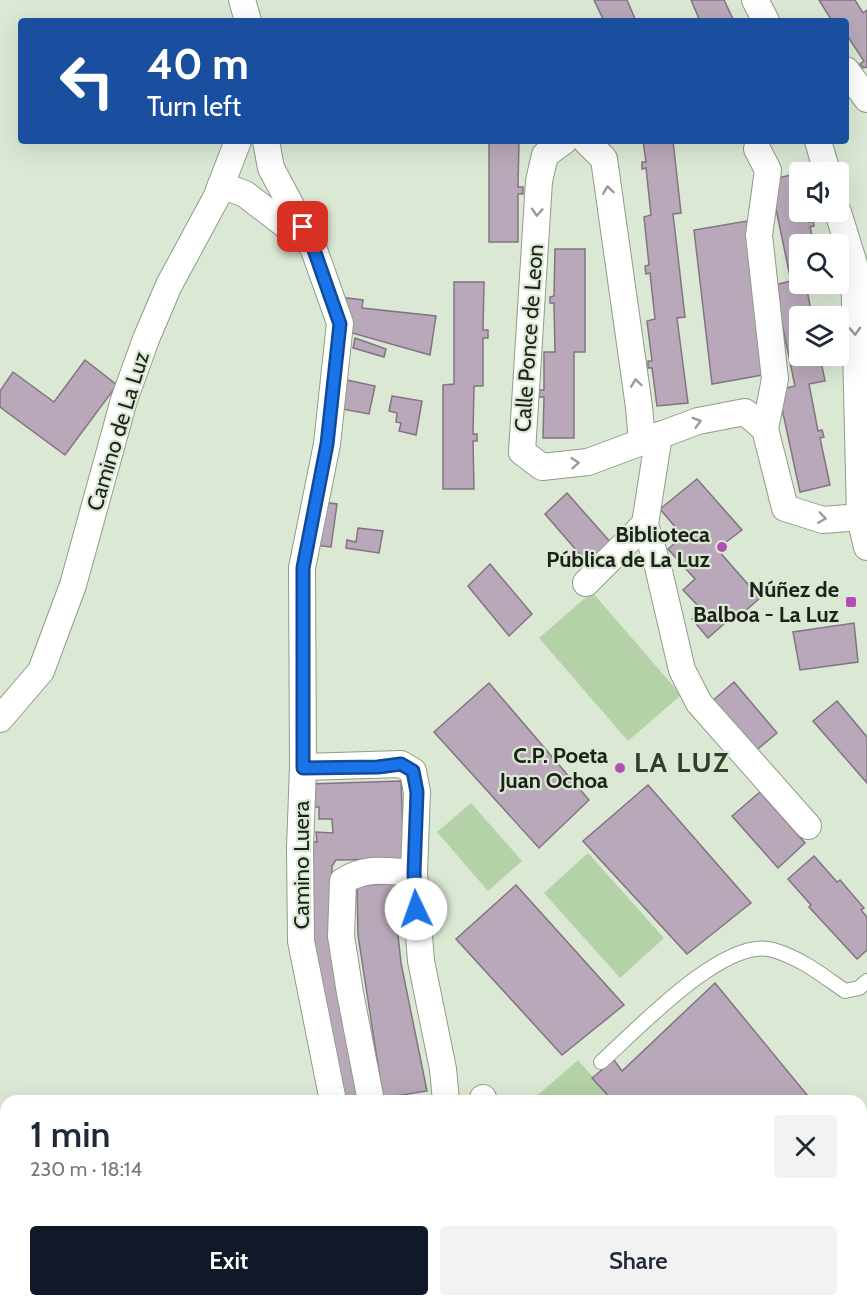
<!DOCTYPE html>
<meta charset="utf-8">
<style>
:root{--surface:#fff;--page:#f2f2f3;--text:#1f2937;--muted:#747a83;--accent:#111827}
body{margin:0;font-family:Cabin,sans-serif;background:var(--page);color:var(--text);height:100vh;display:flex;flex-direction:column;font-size:22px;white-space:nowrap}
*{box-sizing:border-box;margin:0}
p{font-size:20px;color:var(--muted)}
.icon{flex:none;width:33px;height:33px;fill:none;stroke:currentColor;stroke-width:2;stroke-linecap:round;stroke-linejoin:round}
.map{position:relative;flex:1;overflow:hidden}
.panel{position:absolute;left:0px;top:1095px;width:867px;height:212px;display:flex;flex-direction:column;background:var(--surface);border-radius:18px 18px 0 0;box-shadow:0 6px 24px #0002}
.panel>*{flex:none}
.banner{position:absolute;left:18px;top:18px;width:831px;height:126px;border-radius:6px;box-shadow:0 6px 24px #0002;background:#1a4fa0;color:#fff;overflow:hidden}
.controls{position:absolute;left:789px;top:162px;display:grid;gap:12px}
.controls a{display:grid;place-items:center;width:60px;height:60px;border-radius:6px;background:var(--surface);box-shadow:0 6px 24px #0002;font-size:30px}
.pin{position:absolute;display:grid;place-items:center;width:51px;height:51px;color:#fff;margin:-26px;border-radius:12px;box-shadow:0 3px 9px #0006}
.me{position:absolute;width:66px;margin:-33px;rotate:357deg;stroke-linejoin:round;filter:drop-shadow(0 0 4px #0008)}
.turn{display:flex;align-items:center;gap:21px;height:126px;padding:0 30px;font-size:27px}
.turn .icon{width:78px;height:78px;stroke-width:2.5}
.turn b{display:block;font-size:42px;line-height:51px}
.round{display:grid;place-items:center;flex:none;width:63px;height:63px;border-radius:6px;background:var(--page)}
.head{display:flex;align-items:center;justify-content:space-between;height:102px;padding:0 30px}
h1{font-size:36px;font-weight:600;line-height:45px}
.cta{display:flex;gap:12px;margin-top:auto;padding:12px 30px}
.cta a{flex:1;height:69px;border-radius:6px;background:var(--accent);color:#fff;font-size:24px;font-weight:600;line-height:69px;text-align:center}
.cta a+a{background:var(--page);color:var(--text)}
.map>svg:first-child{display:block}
.green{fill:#b5d1a8}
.building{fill:#b9a8b9;stroke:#837383;stroke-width:1.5}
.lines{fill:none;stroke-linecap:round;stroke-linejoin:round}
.lane-casing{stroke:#8f9c89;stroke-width:16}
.street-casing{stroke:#8f9c89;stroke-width:28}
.lane{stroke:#fff;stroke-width:14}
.street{stroke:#fff;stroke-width:26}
.oneway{stroke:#999b98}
.route-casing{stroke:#114b97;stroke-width:15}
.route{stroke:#1a73e8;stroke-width:10}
.poi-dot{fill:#b14fb6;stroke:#dbe9d4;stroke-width:2}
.labels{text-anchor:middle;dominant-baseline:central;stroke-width:4.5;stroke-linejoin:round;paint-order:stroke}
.street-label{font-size:22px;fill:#1c211a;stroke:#dbe9d4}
.poi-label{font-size:22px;font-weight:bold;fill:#1c211a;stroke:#dbe9d4;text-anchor:end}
.district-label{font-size:28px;font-weight:bold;letter-spacing:1.5px;fill:#333e2d;stroke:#dbe9d4}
</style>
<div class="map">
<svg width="867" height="1306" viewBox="0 0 867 1306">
<rect width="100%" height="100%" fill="#dbe9d4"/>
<g class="green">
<path d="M592,592L681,695L628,741L539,638Z"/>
<path d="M471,803L522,861L488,891L437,832Z"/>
<path d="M588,853L664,938L620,978L544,893Z"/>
<path d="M578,1060L614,1101H533L532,1100Z"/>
</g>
<g class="building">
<path d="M594,0H627L636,21H604Z"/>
<path d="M691,0H724L734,21H700Z"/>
<path d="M819,0H855L863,13L867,10V67L863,68L860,64L864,61L846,34V21H832Z"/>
<path d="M489,141H519L518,187H523V194H518V242H489Z"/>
<path d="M643,141H673L681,213L673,214L685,317L677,318L688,403L657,406L652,368H648V361H652L647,321L655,319L650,273L646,274L645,266L649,265L644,217L651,215L646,168L642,169V162H646Z"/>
<path d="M799,173L800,212H807L809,222L813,221L814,226L810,227L814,244H800V284H806L812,316H800V356H820L825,381L809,384L818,431L822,430L824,437L820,438L830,485L800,492L778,390L795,386L774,285L791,281L770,180Z"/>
<path d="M747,221L774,373L712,384L694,230Z"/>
<path d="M555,249H585V352H574V438H543L544,397H539V390H544V352H555L554,303H550V297L554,296Z"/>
<path d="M454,282H484L483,330H488V338H483V386H474L473,434H477V441H473L474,489H443V385L454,384Z"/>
<path d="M339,297L363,300L362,308L436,316L430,355L352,333Z"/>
<path d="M355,338L386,349L384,357L353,348Z"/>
<path d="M85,360L117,385L65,455L0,407V391L13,372L54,402Z"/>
<path d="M347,380L375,386L369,414L342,409Z"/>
<path d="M392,396L422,401L416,435L399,431L401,423L396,422L397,413L389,411Z"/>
<path d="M697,479L742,530L717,549L760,598L736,619L733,616L708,638L692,619L702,610L683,590L695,579L668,549L683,536L660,509Z"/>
<path d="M567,493L612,544L589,565L545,514Z"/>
<path d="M323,502L337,504L331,547L315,545Z"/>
<path d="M358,528L383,531L379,553L346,548L347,540L356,542Z"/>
<path d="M490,564L532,614L509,636L468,586Z"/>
<path d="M854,623L858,662L800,670L793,632Z"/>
<path d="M734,682L777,733L753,753L710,703Z"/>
<path d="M489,683L589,800L539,848L434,732Z"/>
<path d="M837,701L867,737V783L813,721Z"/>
<path d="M401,781L404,859L336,860L332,866V935L362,1101H342L313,959L310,841L317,842L316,832L333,833L332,819H319V807H309V784Z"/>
<path d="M648,785L751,903L687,954L583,841Z"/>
<path d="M760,792L805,843L778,868L732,816Z"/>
<path d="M814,856L837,882L840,880L864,908L861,910L867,917V950L857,959L809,907L811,905L788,879Z"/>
<path d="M396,884L397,926L401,963L427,1091L383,1098L358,935L357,885Z"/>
<path d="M516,885L624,1005L562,1055L456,939Z"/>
<path d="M715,983L812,1101H613L592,1078L614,1060L622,1071Z"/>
<path d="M861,1161L867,1168V1180L861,1185Z"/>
<path d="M608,1300H745L750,1306H613Z"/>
</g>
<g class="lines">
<g class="lane-casing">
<g id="lane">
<path d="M601,1062C636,1031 725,935 773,950C801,958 822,975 845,991L859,988L867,981"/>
<path d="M861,1279L867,1284"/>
</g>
</g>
<g class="street-casing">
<g id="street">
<path d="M242,0L248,21"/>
<path d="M755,0L766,21"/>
<path d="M846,70L867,99"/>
<path d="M266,141L271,168L313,247L340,323L327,444L302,568L303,767L300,848L301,941L333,1101"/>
<path d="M564,141L545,155L539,181L522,452L542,467L588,462L698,421L745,412L765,429L785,508L823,520L860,517"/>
<path d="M586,141L604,159L639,407L642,441"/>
<path d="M818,141L827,172"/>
<path d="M757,149L768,170L759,235L775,379L765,429"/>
<path d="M221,185L245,194L306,241"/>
<path d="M838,212L854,264L860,517L867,547"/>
<path d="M659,435L645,524L658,567L682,670L699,703L808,826"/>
<path d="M586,583L645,524"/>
<path d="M0,719L41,671L73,585L124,400L146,339L169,285L216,198L238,141"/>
<path d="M303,767L401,764L413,771L417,792L414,873L421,961L443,1069L446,1101"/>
<path d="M483,1098L484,1101"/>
<path d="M371,1101L350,993L341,936L343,881C367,866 387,871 414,873"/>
<path d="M370,1306L376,1304L379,1306"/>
</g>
</g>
<use href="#lane" class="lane"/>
<use href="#street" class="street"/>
</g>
<defs><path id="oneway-chevron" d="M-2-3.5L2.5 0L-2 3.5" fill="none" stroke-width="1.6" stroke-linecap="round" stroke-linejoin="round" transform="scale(1.5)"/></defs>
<g class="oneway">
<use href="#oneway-chevron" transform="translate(608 190) rotate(-98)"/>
<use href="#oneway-chevron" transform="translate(537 212) rotate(94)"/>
<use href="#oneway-chevron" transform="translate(855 331) rotate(88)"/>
<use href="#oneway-chevron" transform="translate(636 383) rotate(-98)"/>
<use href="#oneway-chevron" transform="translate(697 422) rotate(-16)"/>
<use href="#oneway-chevron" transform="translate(575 463) rotate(-5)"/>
<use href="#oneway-chevron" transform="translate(822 518) rotate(8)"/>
</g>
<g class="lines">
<g class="route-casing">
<path id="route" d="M303,227L313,247L340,324L327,444L303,568V768L378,767L401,764L413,771L417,792L414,873L416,909"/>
</g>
<use href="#route" class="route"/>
</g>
<g class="poi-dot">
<circle cx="722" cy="547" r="6"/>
<rect x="845" y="596" width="12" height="12" rx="3"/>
<circle cx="620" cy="768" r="6"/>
</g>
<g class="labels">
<g class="street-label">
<text transform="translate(529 338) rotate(-86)">Calle Ponce de Leon</text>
<text transform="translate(118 431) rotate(-73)">Camino de La Luz</text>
<text transform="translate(301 865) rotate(-90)">Camino Luera</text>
</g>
<g class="poi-label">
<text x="710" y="534">Biblioteca<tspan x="710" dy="25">Pública de La Luz</tspan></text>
<text x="839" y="589">Núñez de<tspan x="839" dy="25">Balboa - La Luz</tspan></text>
<text x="608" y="755">C.P. Poeta<tspan x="608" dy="25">Juan Ochoa</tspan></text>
</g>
<g class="district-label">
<text x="682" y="762">LA LUZ</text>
</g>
</g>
</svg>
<div class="controls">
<a><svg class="icon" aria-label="sound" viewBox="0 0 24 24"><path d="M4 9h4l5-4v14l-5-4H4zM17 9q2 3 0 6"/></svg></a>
<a><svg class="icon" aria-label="search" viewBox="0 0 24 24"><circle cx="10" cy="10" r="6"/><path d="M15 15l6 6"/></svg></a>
<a><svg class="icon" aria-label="layers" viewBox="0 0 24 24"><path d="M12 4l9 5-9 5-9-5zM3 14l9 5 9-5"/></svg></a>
</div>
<div class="pin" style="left:303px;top:227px;background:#d93025"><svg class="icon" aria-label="arrive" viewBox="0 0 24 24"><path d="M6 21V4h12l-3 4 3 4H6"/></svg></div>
<svg class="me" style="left:416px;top:909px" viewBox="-20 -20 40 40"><circle r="19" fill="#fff"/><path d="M0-13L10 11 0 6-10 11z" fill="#1a73e8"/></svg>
<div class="banner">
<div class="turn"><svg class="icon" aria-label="left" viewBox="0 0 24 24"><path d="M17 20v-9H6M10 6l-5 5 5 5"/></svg><div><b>40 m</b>Turn left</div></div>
</div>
<section class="panel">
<div class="head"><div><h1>1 min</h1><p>230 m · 18:14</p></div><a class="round"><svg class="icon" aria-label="close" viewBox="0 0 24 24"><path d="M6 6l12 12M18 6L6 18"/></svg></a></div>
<div class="cta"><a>Exit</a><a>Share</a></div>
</section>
</div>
